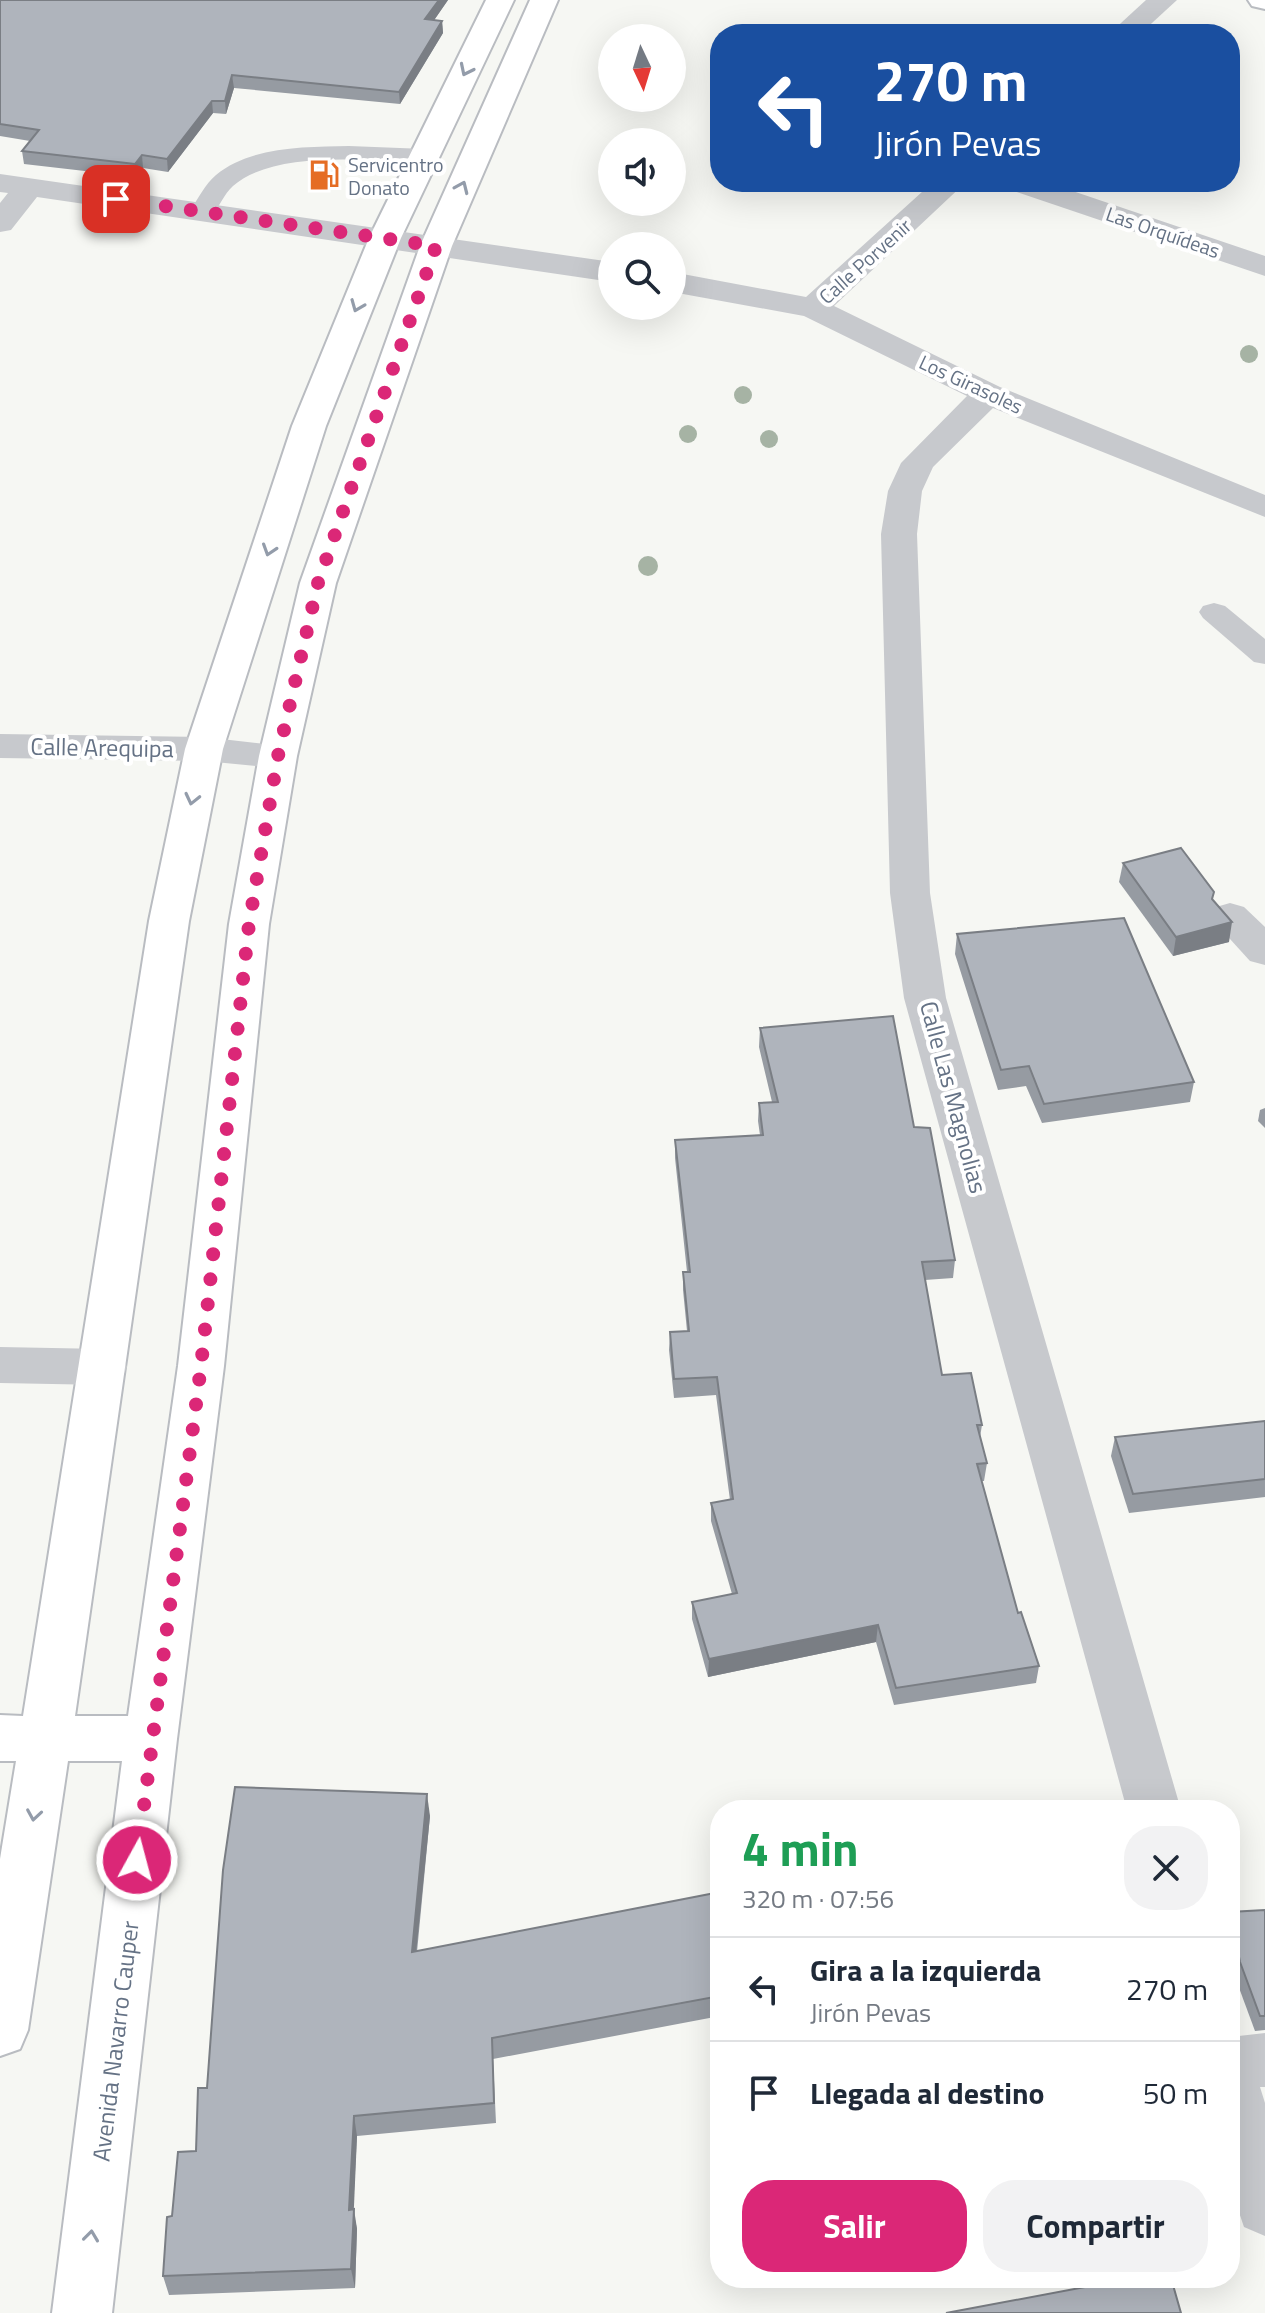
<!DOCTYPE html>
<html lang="es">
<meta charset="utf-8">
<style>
:root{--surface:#fff;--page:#f2f2f3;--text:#1f2937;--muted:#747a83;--line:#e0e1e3;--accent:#db2777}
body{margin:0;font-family:"Titillium Web",sans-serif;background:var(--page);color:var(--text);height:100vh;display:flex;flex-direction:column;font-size:30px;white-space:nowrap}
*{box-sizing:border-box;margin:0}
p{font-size:26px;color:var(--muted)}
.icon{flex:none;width:44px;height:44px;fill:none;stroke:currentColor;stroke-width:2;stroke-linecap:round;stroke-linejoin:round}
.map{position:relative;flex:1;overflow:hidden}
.side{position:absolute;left:710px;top:1800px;width:530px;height:488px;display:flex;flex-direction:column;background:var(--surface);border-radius:32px;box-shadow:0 8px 32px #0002}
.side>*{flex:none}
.guide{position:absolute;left:710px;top:24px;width:530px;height:168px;border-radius:32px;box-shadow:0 8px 32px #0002;background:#1a4fa0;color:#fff;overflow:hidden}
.needle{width:52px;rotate:176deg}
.fabs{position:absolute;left:598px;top:24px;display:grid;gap:16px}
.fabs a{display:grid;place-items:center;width:88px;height:88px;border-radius:50%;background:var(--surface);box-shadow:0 8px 32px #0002;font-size:40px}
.pin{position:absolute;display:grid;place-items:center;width:68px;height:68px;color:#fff;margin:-34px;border-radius:16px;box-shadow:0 4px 12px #0006}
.me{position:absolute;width:88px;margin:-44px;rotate:7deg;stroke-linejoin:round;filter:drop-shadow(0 0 6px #0008)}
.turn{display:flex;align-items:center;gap:28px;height:168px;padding:0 32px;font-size:36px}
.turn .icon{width:104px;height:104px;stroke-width:2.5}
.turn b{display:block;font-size:56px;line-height:68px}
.round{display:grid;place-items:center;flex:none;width:84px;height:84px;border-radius:32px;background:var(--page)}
.headline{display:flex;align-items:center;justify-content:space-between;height:136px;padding:0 32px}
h1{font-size:48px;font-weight:700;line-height:60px;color:#1e9e55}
.action{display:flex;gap:16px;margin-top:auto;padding:16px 32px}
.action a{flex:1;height:92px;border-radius:32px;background:var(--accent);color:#fff;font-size:32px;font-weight:700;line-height:92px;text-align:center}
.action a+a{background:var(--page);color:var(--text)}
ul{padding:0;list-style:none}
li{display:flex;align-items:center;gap:24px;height:104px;padding:0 32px;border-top:2px solid var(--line)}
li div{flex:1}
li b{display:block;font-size:30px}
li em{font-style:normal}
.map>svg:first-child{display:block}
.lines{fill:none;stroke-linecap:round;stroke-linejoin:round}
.secondary-casing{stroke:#b9bcc1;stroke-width:4}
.lane{fill:#c7c9cd;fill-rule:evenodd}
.street{fill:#c7c9cd;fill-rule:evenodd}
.secondary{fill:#fff;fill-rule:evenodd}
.tree{fill:#a6b3a4}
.wall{fill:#969ba2}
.shaded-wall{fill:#7a7e84}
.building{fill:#afb4bc;stroke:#7a7e84;stroke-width:2}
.oneway{stroke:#939caa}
.route{stroke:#db2777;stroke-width:14;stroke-dasharray:0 25.2}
.labels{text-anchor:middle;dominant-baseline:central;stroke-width:8;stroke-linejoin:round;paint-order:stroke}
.far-poi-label{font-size:20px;fill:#657285;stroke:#fff;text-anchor:start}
.far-street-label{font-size:20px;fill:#657285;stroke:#fff}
.street-label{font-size:24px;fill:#657285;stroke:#fff}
</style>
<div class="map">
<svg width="1265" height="2313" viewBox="0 0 1265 2313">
<rect width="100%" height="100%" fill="#f6f7f3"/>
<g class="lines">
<g class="secondary-casing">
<g id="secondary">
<path d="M486,0H514L401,238L326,426L223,749L189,921L75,1716H128L178,1366L229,924L259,756L300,583L420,246L530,0H558L452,246L336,583L297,756L269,924L224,1366L177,1739L112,2313H52L122,1761H68L28,2030L20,2049L0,2056V1859L16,1761H0V1715L23,1716L149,921L185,749L292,426L369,238Z"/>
<path d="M1248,0H1265V9L1252,6Z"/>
</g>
</g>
<g class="lane">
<path d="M349,146L425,149L434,151L437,156L434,161L425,163C371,161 276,149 233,186C224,194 219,207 212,216H194L190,211C198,199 205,184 216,175C251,146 306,147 349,146Z"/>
<path d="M1214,603L1225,606L1265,639V664L1254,662L1203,618L1199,612L1203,606Z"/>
</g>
<g class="street">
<path d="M1146,0H1177L1140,34H1109Z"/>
<path d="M0,174L612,262V282L37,197L11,230L0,232V203L8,193L0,192Z"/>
<path d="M933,182H966L834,306L1000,387L1265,495V517L993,408L933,467L922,491L917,534L930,893L946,998L1181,1810H1127L904,998L890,893L881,534L888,491L901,463L967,396L804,316L672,292V272L806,297Z"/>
<path d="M1001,182H1046L1265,256V276L1005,188Z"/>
<path d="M0,734L204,737L292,747L297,756L292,765L278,768L204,761L0,758Z"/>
<path d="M1230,903L1244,907L1265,927V965L1250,961L1210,917L1216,907Z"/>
<path d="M0,1347L104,1349L121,1354L127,1367L121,1380L104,1385L0,1383Z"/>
<path d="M1265,2033V2087H1260L1265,2103V2236L1244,2227L1230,2186V2037Z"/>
</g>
<use href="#secondary" class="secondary"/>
</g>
<g class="tree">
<circle cx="1249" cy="354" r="9"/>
<circle cx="743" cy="395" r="9"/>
<circle cx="688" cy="434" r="9"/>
<circle cx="769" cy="439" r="9"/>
<circle cx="648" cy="566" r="10"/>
</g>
<g class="wall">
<path d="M0,0H448L434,20L442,21L443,33L400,104L234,88L226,114L213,113L168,172L143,168L137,177L24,164L22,151L30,141L0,136Z"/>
<path d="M1123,863L1212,900L1229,942L1173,956L1119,882Z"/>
<path d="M957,934L1194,1082L1190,1102L1042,1123L1026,1086L998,1090L955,954Z"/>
<path d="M760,1028L914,1127L955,1260L953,1278L925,1280L942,1375L982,1425L980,1437L987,1463L984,1481H981L1018,1613L1039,1666L1036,1683L894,1705L876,1642L708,1677L692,1619V1602L732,1594L711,1521V1503L730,1500L716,1395L674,1398L669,1350L670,1332L687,1331L683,1290V1272H687L675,1158V1140L760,1135L758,1121L759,1103L772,1102L759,1047Z"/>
<path d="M1265,1108V1128L1258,1121L1260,1110Z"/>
<path d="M1265,1421V1497L1129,1513L1111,1456L1115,1437Z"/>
<path d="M430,1816L417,1952L720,1892V2016L493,2059L496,2123L357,2136L353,2209L357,2229L355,2288L169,2295L163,2276L172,2216L196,2151L207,2088Z"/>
<path d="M1265,1910V2030L1255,2031L1235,1977L1230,1950V1912Z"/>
</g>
<g class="shaded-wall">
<path d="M439,0H448L426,32L425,19Z"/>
<path d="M442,21L443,33L400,104L399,92Z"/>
<path d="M232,75L234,88L226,114L225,101Z"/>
<path d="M212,101L213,113L168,172L167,159Z"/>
<path d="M142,155L143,168L137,177L135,164Z"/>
<path d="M1232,922L1229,942L1173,956L1176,937Z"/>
<path d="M878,1625L876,1642L708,1677L709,1659Z"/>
<path d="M427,1794L430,1816L414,1973L412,1952Z"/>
<path d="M354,2116L357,2136L353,2229L349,2210Z"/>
<path d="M354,2209L357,2229L355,2288L351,2269Z"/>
</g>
<g class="building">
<path d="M0,0H439L425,19L442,21L399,92L232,75L225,101H212L167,159L142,155L135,164L22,151L39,130L0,124Z"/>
<path d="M1181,848L1214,892L1212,899L1232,922L1176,937L1123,863Z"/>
<path d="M1124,918L1194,1082L1044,1104L1029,1066L1001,1070L957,934Z"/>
<path d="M893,1016L914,1127L930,1128L955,1260L922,1262L942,1375L971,1373L982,1425H977L987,1463L977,1464L1018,1613L1021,1612L1039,1666L896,1688L878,1625L709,1659L692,1602L737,1593L711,1503L733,1499L717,1377L674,1379L670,1332L689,1331L683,1272H690L675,1140L763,1135L759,1103L778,1102L760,1028Z"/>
<path d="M1265,1421V1479L1133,1494L1115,1437Z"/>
<path d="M235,1787L427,1794L412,1952L720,1892V1996L492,2038L494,2103L354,2116L349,2210L354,2209L351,2269L163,2276L167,2217L172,2216L178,2152L196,2151L198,2088H207L223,1870Z"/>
<path d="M1265,1910V2016H1260L1240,1962L1230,1912Z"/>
<path d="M1133,2278H1171L1181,2313H946Z"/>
</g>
<defs><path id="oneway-chevron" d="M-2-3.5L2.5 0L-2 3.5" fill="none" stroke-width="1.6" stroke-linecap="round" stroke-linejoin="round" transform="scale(2)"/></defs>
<g class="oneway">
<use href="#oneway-chevron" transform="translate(466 70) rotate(116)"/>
<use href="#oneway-chevron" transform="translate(462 187) rotate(-66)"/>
<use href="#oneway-chevron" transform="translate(357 306) rotate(112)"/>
<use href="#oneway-chevron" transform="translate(269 550) rotate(108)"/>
<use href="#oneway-chevron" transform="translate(192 799) rotate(103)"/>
<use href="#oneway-chevron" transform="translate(34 1815) rotate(99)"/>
<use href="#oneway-chevron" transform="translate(91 2236) rotate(-83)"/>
</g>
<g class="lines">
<path class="route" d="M116,199L436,246L318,583L278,756L249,924L201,1366L137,1860"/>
</g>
<defs>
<g id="fuel-bare" transform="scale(2.4)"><path d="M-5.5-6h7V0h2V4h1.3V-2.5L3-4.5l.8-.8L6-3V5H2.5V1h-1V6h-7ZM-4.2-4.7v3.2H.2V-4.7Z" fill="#e56d24" stroke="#fff" stroke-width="2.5" paint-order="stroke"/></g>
</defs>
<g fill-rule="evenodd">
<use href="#fuel-bare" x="324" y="175"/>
</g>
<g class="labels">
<g class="far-poi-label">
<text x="348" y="164">Servicentro<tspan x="348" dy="23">Donato</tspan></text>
</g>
<g class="far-street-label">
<text transform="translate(1163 232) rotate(19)">Las Orquídeas</text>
<text transform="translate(865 261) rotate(-42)">Calle Porvenir</text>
<text transform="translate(971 384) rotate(25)">Los Girasoles</text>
</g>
<g class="street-label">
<text transform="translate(102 747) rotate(1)">Calle Arequipa</text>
<text transform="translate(954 1097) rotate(75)">Calle Las Magnolias</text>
<text transform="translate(115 2041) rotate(-83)">Avenida Navarro Cauper</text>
</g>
</g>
</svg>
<div class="fabs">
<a><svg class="needle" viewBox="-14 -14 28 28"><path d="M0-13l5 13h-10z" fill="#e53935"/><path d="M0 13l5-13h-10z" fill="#747a83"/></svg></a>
<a><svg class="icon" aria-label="sound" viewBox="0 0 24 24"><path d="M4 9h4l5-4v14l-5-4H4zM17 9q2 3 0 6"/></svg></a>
<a><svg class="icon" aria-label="search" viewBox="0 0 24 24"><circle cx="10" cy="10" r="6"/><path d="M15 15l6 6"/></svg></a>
</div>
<div class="pin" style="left:116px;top:199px;background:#d93025"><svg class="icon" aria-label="arrive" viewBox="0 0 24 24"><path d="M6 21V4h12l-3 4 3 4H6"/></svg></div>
<svg class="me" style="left:137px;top:1860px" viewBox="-20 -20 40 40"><circle r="17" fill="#db2777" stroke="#fff" stroke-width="3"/><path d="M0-11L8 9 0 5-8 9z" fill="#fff"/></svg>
<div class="guide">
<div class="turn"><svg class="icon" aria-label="left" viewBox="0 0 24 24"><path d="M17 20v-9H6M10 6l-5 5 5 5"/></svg><div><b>270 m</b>Jirón Pevas</div></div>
</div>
<section class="side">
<div class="headline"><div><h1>4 min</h1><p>320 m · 07:56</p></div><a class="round"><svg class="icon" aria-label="close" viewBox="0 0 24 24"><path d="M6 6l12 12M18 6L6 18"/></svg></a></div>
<ul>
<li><svg class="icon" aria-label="left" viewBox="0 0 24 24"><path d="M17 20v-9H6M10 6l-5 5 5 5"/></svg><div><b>Gira a la izquierda</b><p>Jirón Pevas</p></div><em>270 m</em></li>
<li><svg class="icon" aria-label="arrive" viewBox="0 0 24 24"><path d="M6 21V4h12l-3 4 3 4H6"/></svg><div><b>Llegada al destino</b></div><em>50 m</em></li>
</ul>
<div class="action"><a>Salir</a><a>Compartir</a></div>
</section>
</div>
